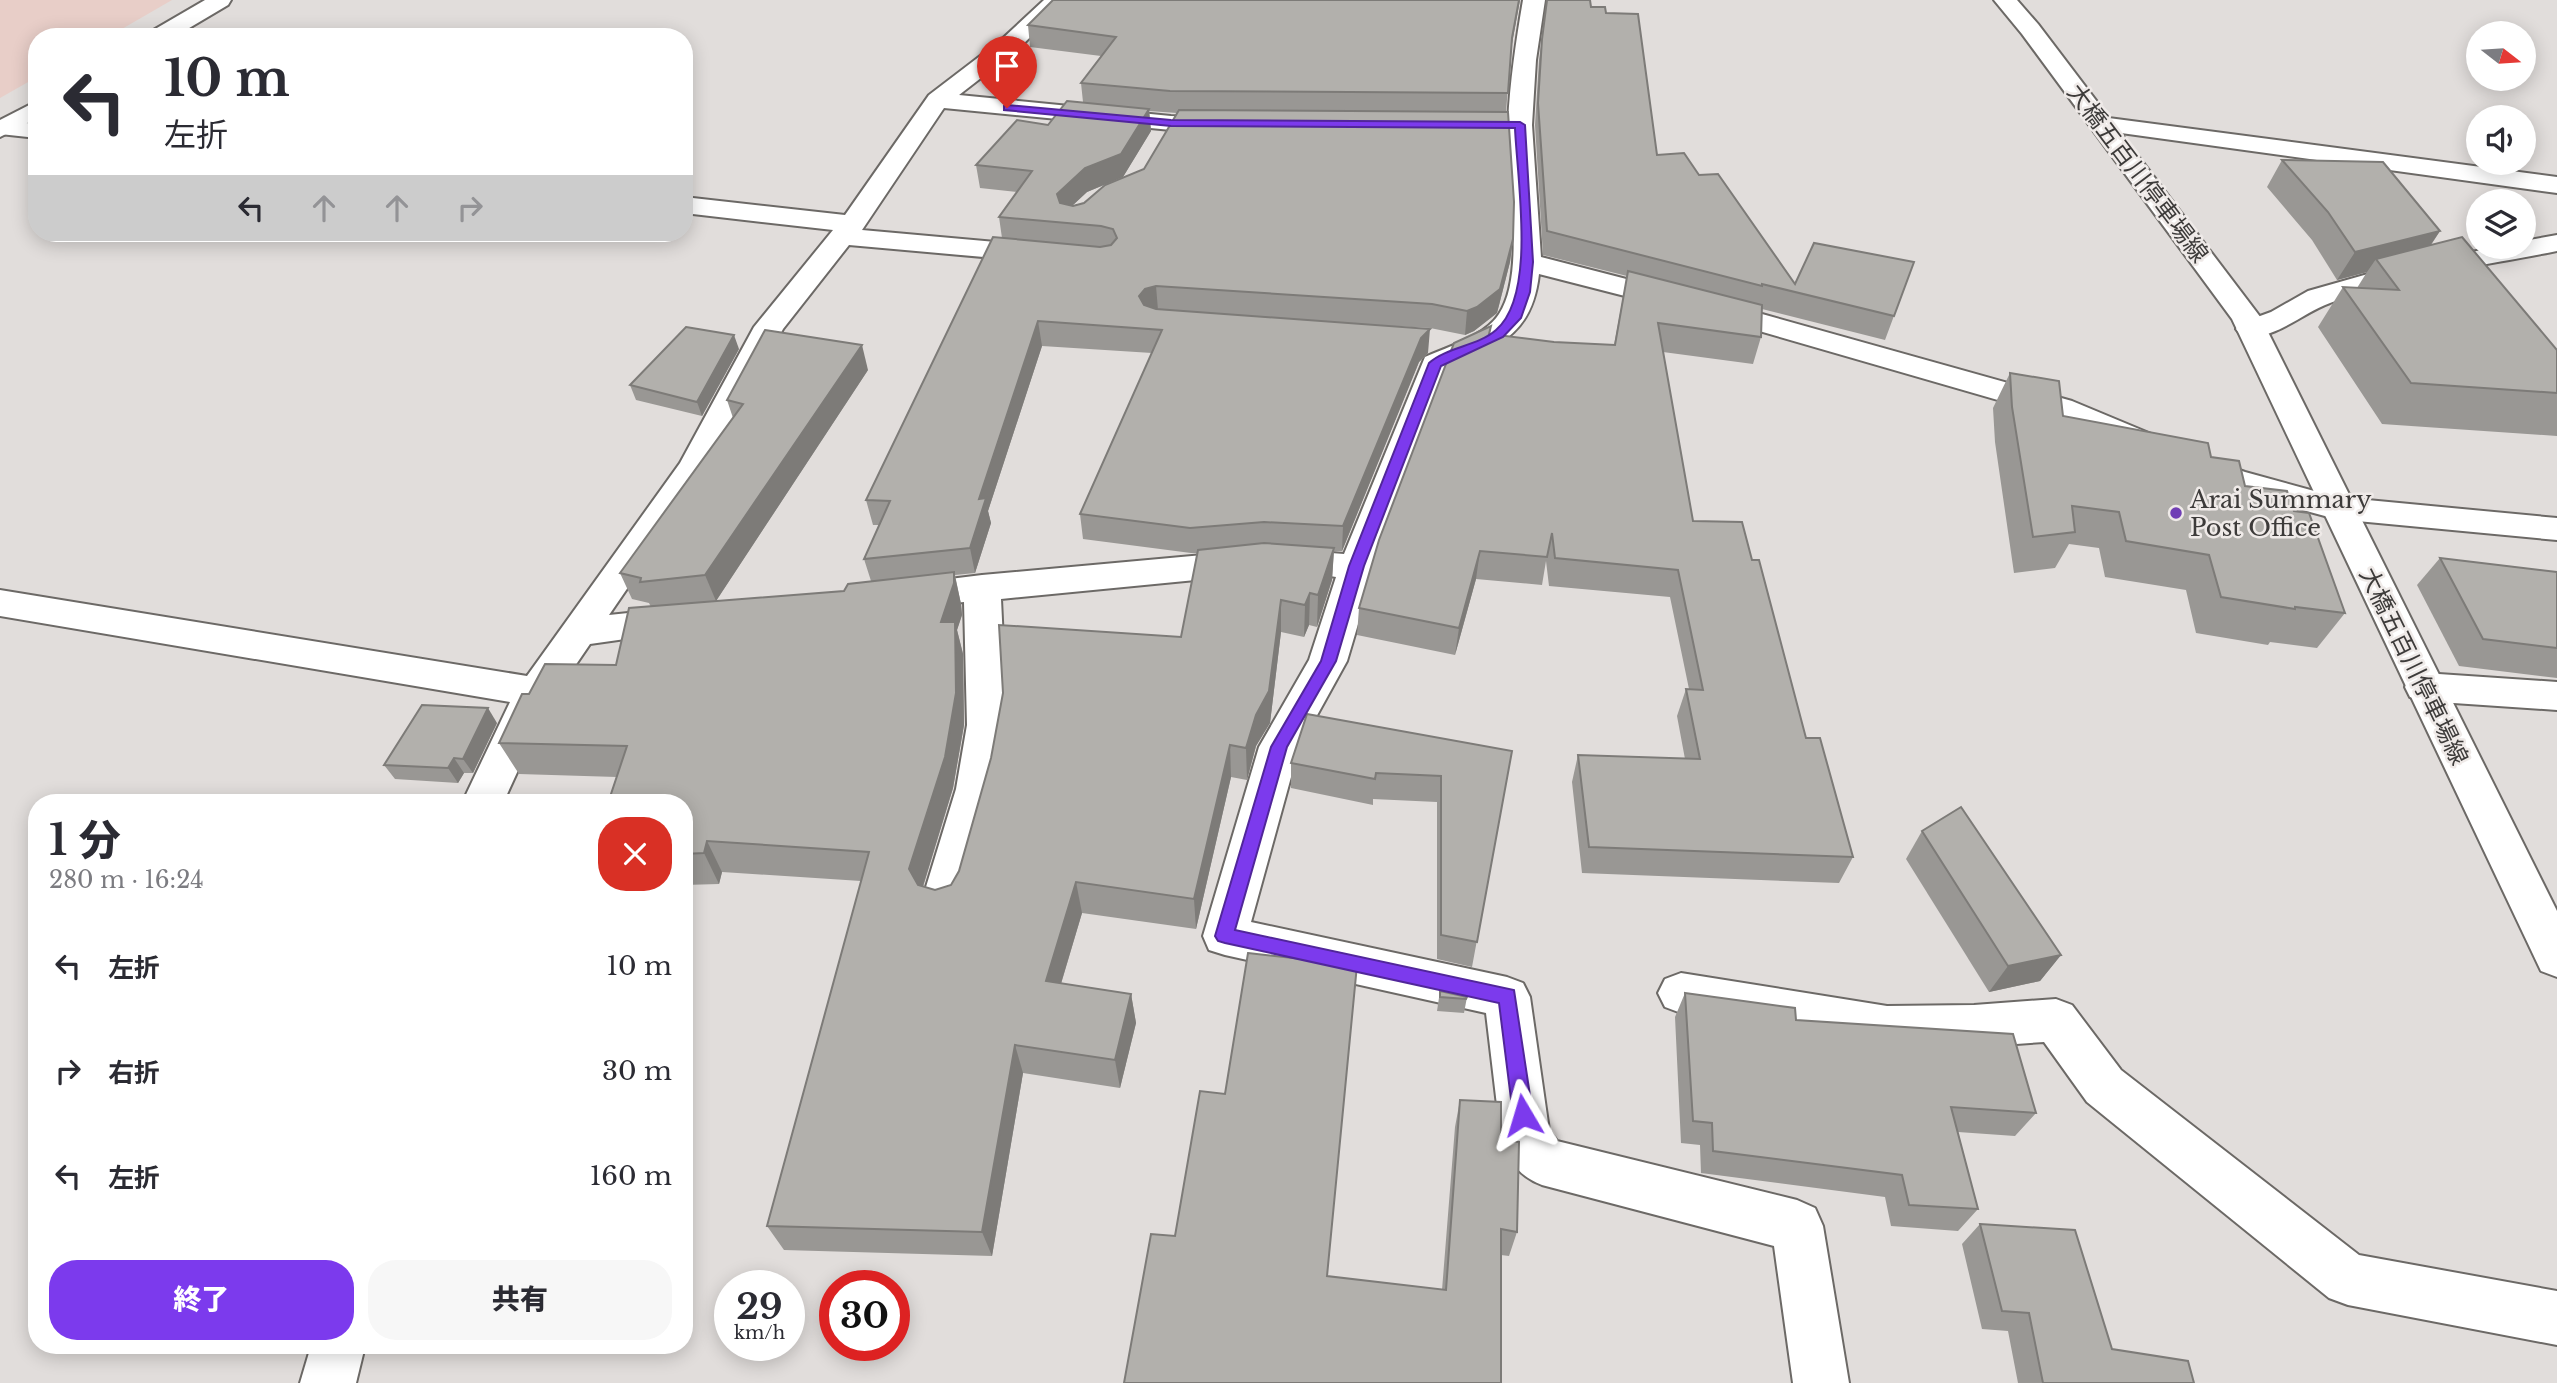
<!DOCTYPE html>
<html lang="ja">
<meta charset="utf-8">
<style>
:root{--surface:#fff;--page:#f7f7f7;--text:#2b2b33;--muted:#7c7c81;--accent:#7c3aed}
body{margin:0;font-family:"Libre Baskerville","Noto Sans JP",serif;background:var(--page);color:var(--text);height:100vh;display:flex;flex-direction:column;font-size:26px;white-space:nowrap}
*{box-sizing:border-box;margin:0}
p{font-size:23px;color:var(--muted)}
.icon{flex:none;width:38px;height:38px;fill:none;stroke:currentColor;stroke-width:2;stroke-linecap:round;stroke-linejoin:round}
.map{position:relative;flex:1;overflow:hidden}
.side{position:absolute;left:28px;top:794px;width:665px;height:560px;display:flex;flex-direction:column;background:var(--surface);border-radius:28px;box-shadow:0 4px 18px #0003}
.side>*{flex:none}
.guide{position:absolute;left:28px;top:28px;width:665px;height:214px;border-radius:28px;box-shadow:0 4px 18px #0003;background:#fff;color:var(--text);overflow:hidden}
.needle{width:46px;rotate:107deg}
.tools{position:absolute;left:2466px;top:21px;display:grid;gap:14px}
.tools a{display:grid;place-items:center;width:70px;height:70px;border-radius:50%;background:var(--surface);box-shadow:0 4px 18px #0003;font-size:35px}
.speed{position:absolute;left:714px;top:1270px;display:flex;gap:14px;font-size:35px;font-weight:700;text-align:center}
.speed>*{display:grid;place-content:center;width:91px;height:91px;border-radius:50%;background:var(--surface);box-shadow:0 4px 18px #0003;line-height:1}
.speed small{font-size:18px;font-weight:400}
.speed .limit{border:10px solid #d22;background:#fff;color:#111}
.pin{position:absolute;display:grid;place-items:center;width:60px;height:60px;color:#fff;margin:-72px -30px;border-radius:50% 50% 50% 0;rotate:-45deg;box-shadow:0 0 7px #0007}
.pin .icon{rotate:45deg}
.me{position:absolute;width:77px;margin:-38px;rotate:353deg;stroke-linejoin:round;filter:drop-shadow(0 0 5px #0008)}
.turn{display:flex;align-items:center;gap:24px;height:147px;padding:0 21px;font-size:32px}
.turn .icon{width:91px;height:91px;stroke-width:2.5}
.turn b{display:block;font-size:49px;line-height:60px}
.lanes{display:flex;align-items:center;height:66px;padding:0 21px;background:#0003;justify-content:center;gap:35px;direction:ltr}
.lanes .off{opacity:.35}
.round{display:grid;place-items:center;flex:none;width:74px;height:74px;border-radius:28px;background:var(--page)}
.headline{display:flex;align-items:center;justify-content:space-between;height:119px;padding:0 21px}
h1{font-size:42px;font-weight:800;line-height:52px}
.button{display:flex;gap:14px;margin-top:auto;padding:14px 21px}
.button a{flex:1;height:80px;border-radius:28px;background:var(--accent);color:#fff;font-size:28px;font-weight:800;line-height:80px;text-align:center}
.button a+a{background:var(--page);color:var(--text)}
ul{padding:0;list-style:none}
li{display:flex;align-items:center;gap:21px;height:105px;padding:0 21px}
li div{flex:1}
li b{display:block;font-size:26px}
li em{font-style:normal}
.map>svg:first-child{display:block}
.industrial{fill:#e8cec8}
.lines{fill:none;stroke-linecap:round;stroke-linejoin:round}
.minor-casing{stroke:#6c6966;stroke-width:4}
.tertiary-casing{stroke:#6c6966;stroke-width:4}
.secondary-casing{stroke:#6c6966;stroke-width:4}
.minor{fill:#fff;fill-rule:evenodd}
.tertiary{fill:#fff;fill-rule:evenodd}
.secondary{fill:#fff;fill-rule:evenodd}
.wall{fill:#999794;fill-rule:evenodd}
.shaded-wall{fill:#7d7b78}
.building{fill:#b2b0ac;stroke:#7d7b78;stroke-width:2}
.route{fill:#7c3aed;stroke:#51269a;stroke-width:2}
.poi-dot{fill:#703eb5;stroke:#efeae8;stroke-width:2.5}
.labels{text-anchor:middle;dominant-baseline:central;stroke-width:5;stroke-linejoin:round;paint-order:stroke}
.street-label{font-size:24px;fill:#3d3b3a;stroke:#efeae8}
.poi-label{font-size:24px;fill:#3d3b3a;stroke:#efeae8;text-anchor:start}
</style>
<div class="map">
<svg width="2557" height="1383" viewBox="0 0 2557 1383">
<rect width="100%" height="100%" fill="#e1dddb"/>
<path class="industrial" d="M0,0H172L108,37H37V77L0,98Z"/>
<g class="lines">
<g class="minor-casing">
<g id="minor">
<path d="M1044,0H1068L1017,50L959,95L1171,116L1232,118L1235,123L1232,128L1171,130L944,108L862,230L1039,246L1049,248L1053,254L1049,260L1039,262L849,245L783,329L711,466L609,615L676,608L689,612L694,621L689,630L590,644L547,707L503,803H462L510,702L0,616V590L527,676L680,463L754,327L833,230L684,213V197L845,215L929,95L1001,40Z"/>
<path d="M1523,0H1545L1536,60L1532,125L1541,257L1762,314L2072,401L2156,436L2161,443L2156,450L2145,453L2134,450L2050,415L1742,326L1539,274C1532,335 1499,345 1449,368L1375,567L1347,661L1299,748L1251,922L1507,977L1523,983L1530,997L1549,1130L1557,1141L1797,1200L1815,1208L1823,1226L1849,1383H1793L1774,1246L1542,1185C1518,1176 1511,1162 1501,1139L1486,1013L1225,955L1209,950L1203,936L1259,747L1309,660L1336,577L1318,574L1313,565L1318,556L1331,553L1344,554L1425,357C1449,346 1484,337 1499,314C1527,272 1506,174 1508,123C1510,81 1516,41 1523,0Z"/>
<path d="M2101,117L2557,177V193L2092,129L2089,124L2092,119Z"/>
<path d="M4,121L37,124V138L0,134V122Z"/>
<path d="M2557,235V251C2483,266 2400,276 2330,303C2301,313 2273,343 2241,335L2236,329L2241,323L2271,312L2308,291L2389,268L2497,247H2524V241Z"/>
<path d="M2197,455L2245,472L2336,497L2557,518V540L2336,519L2221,488L2185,472L2181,465L2185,458Z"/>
<path d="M1247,551L1259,554L1265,563L1259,572L1247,575L1001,599L1007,725L996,789L966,900L959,913L944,918L929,913L922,900L956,789L967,725L964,602L906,608L893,604L888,595L893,586L982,575Z"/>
<path d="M2424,673L2557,682V710L2424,701L2410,697L2405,687L2410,677Z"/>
<path d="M1681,973L1887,1006L1974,1005L2056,999L2072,1005L2121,1070L2359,1255L2557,1291V1345L2348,1305L2329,1298L2087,1102L2044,1042L1974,1047L1887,1048L1681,1013L1665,1007L1658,993L1665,979Z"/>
<path d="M311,1346H365L356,1383H300Z"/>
</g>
</g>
<g class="tertiary-casing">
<g id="tertiary">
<path d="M205,0H231L228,5L174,37H147L150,32Z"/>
<path d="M37,101V118L0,137V120Z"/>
</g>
</g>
<g class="secondary-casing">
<path id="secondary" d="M1994,0H2017L2038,24L2261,318L2557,911V977L2541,971L2232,319L2022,34Z"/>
</g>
<use href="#minor" class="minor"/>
<use href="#tertiary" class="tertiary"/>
<use href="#secondary" class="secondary"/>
</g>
<g class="wall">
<path d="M1547,0L1591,7L1606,13L1657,155L1699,175L1795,284L1914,262L1885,340L1762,309L1761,337L1753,364L1663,352L1693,521L1752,560L1806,738L1853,857L1839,883L1582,873L1572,782L1578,755L1685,759L1677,716L1686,689H1689L1670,597L1549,586L1546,561L1542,585L1476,579L1455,655L1357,635L1359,608L1491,326L1490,334L1554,342L1614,345L1627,276L1543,255L1535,125L1539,60Z"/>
<path d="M1028,25L1511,50L1506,112L1513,239L1510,262L1497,313L1474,331L1465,335L1430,328L1374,325L1428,353L1419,362L1342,551H1334L1332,580L1317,627L1309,625L1304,637L1281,632L1270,723L1256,746L1247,780L1231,777L1196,929L1082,913L1061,984L1131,994L1136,1023L1120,1088L1023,1073L992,1256L784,1250L767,1226L861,881L722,872L719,884L684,885V803L617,777L519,774L499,743L529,694L616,665L651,607L649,603L632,599L620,573L733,418L727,400L868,370L716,601L696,603L844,591L871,581L864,559L880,525H873L866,500L1002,238L999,217L1017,192L980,188L976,165L1048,125L1083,102L1081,83L1101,56L1030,47ZM1149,111L1177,113L1144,169L1084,203L1072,206L1087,192L1123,177L1151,131ZM1042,346L1152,353L1080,514L1083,539L1191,553H1197L1181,637L1003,693L991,758L959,871L951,885L935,890L923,887L953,788L964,725L963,654L957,630L962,615L961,604L955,575L975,573L991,523L988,511Z"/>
<path d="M2282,160L2440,231L2431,245L2557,350V436L2382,424L2318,327L2343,287L2357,288L2367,272L2337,280L2312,240L2267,187Z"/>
<path d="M739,349L702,416L636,400L630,385Z"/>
<path d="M2010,373L2063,416L2211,457L2245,486L2294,511L2345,613L2317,648L2270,642L2268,645L2196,633L2186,590L2105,577L2099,548L2069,544L2055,568L2014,573L1995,442L1993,408Z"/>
<path d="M2440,558L2557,572V678L2459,666L2417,585Z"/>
<path d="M497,723L473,773H464L458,783L395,779L384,765Z"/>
<path d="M1512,751L1472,967L1437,959V802L1373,799V805L1291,788V763Z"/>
<path d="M1922,831L2061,955L2040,981L1989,992L1906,859Z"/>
<path d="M1440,991L1467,997L1464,1013L1437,1011Z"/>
<path d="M1685,993L1796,1020L2036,1113L2015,1136L1958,1132L1978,1209L1958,1231L1891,1226L1885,1197L1701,1173L1700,1145L1681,1143L1675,1017Z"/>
<path d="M1460,1100L1501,1140L1517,1232L1509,1256L1501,1255V1383L1328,1276L1442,1290L1455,1127Z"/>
<path d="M1980,1224L2112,1349L2194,1383H2018L2008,1331L1982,1329L1962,1244Z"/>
</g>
<g class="shaded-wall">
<path d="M1519,0H1520L1509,60L1512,38Z"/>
<path d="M1149,109L1151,131L1123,177L1087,192L1060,217L1057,194Z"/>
<path d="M2440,231L2421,259H2376L2367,272L2337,280L2355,252Z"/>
<path d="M1513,239L1510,262L1497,313L1474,331L1465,335L1467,311Z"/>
<path d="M1156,286L1158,310L1147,313L1139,296L1145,289Z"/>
<path d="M1038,321L1042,346L988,511L991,523L975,573L970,548L979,499Z"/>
<path d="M1430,329L1428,353L1419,362L1342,551L1343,526L1421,338Z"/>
<path d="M734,335L739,349L702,416L697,402Z"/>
<path d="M862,345L868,370L716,601L705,575Z"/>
<path d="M1334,548L1332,580L1317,627L1318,595Z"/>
<path d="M1480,551L1476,579L1455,655L1459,628Z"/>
<path d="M954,572L961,604L962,615L957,630L963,654L964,725L953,788L919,899L909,869L941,622Z"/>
<path d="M1310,593L1309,625L1304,637L1305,605Z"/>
<path d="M1281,600V632L1270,723L1256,746L1247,780L1246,748Z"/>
<path d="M488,708L497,723L473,773L463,759Z"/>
<path d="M1230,745L1231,777L1196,929L1194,899Z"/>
<path d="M454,758L464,773L458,783L448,768Z"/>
<path d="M707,841L722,872L719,884L704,853Z"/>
<path d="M1076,882L1082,913L1053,1010L1046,981Z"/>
<path d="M2061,955L2040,981L1989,992L2008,966Z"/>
<path d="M1131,994L1136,1023L1120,1088L1115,1060Z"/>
<path d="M1015,1045L1023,1073L992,1256L982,1232Z"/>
</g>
<g class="building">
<path d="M1053,0H1519L1512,38L1508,93L1170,91L1081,83L1116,37L1028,25Z"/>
<path d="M1547,0H1590L1591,7H1605L1606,13L1638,14L1657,155L1684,153L1699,175L1718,174L1795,284L1814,243L1914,262L1894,316L1762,284V286L1547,231L1538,103L1542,39Z"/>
<path d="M1067,101L1149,109L1121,154L1085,168L1057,194L1060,203L1073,206L1084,203L1105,185L1144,169L1179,110L1508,112L1514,202L1513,239L1500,289L1477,307L1467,311L1432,304L1156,286L1145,289L1139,296L1144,305L1156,309L1430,329L1421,338L1343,526L1264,522L1190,528L1080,514L1162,330L1038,321L979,499L986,498L970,548L864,559L890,501L866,500L993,237L1100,247L1111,245L1117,238L1113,229L1101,226L999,217L1032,171L976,165L1017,120L1048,125Z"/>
<path d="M2282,160L2383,162L2440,231L2355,252L2328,212Z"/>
<path d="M2462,237L2557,350V393L2411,383L2343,287L2399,290L2376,259Z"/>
<path d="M1628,271L1762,305L1761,337L1658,323L1693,521L1742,522L1752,560H1759L1806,738H1820L1853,857L1589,847L1578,755L1700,759L1686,689L1703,690L1678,570L1555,558L1552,533L1547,557L1480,551L1459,628L1359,608L1379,540L1454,343L1491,326L1489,334L1554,342L1615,345Z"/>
<path d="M686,327L734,335L697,402L630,385Z"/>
<path d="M765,330L862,345L705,575L640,582L641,578L620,573L743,404L727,400Z"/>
<path d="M2010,373L2059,381L2063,416L2208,443L2211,457L2239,461L2245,486L2287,491L2294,511L2309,513L2345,613L2295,607V609L2221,597L2209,555L2126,541L2119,512L2072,506L2075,532L2033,537L2012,407Z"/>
<path d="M1264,543L1334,548L1318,595L1310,593L1305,605L1281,600L1269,691L1256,715L1246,748L1230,745L1194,899L1076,882L1046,981L1131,994L1115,1060L1015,1045L982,1232L767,1226L869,852L707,841L704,853L684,854V803H608L627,746L499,743L522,694H529L545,664L616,665L629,608L844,591L848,584L954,572V583L941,622H955L956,693L945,757L909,869L918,885L935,890L951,885L959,871L991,758L1003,693L999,625L1181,637L1198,550Z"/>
<path d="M2440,558L2557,572V648L2483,639Z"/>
<path d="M422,705L488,708L463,759L454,758L448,768L384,765Z"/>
<path d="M1307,714L1512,751L1477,942L1441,935V776L1376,773L1375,779L1291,763Z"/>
<path d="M1961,807L2061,955L2008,966L1922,831Z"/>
<path d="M1248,953L1357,965L1327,1276L1446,1290L1460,1100L1501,1102V1140L1519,1142L1517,1232L1501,1229V1383H1124L1151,1234L1175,1236L1200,1091L1225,1094Z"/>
<path d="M1440,991L1467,997L1466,999L1440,997Z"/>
<path d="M1685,993L1795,1008L1796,1020L2013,1034L2036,1113L1951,1107L1978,1209L1909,1205L1902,1175L1713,1151L1712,1123L1693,1121Z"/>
<path d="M1980,1224L2075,1230L2112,1349L2188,1361L2194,1383H2043L2029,1313L2002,1311Z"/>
</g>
<path class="route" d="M1007,105L1171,120L1520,122L1525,125L1533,262L1530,292L1521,318L1503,337L1441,366L1364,566L1336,661L1287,747L1235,930L1514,990L1533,1115L1530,1122L1523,1124L1516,1122L1513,1115L1499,1003L1225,943L1218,941L1215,936L1271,747L1321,661L1349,566L1429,363C1447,347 1478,346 1496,330C1537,295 1517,179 1515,128L1171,126L1004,110V106Z"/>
<circle class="poi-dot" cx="2176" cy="513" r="7"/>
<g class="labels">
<g class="street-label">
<text transform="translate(2138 173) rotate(53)">大橋五百川停車場線</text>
<text transform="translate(2414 666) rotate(64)">大橋五百川停車場線</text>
</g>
<g class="poi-label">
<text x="2190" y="499">Arai Summary<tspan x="2190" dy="28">Post Office</tspan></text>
</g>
</g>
</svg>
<div class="tools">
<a><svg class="needle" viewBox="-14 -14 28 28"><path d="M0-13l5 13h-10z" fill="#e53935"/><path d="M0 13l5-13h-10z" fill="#7c7c81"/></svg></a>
<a><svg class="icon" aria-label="sound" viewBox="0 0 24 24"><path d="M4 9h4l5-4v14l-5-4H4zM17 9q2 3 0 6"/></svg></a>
<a><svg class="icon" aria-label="layers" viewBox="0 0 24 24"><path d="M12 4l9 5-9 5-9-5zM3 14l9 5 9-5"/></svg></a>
</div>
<div class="speed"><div>29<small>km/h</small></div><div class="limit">30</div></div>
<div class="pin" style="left:1007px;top:108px;background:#d93025"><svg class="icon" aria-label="arrive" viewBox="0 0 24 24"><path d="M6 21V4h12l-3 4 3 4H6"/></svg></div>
<svg class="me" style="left:1523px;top:1115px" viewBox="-20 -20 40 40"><path d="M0-17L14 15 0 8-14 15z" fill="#7c3aed" stroke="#fff" stroke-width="4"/></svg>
<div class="guide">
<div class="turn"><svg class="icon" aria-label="left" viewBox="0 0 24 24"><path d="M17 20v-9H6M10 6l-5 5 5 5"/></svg><div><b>10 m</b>左折</div></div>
<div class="lanes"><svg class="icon" aria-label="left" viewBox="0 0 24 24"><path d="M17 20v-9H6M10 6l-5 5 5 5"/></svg><svg class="icon off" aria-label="ahead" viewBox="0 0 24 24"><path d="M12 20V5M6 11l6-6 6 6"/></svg><svg class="icon off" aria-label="ahead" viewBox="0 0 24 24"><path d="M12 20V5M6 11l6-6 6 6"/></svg><svg class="icon off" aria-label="right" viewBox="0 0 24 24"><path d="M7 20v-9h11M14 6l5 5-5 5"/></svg></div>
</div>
<section class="side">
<div class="headline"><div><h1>1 分</h1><p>280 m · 16:24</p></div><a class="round" style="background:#d93025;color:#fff"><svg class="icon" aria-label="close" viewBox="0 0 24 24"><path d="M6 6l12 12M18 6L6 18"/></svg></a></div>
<ul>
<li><svg class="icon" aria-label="left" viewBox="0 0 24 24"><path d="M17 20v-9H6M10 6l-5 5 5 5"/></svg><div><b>左折</b></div><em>10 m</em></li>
<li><svg class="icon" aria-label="right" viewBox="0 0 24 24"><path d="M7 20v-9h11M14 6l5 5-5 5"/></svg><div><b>右折</b></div><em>30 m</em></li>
<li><svg class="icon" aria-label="left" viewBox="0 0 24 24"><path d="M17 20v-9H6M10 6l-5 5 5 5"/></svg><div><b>左折</b></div><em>160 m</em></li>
</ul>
<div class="button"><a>終了</a><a>共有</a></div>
</section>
</div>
